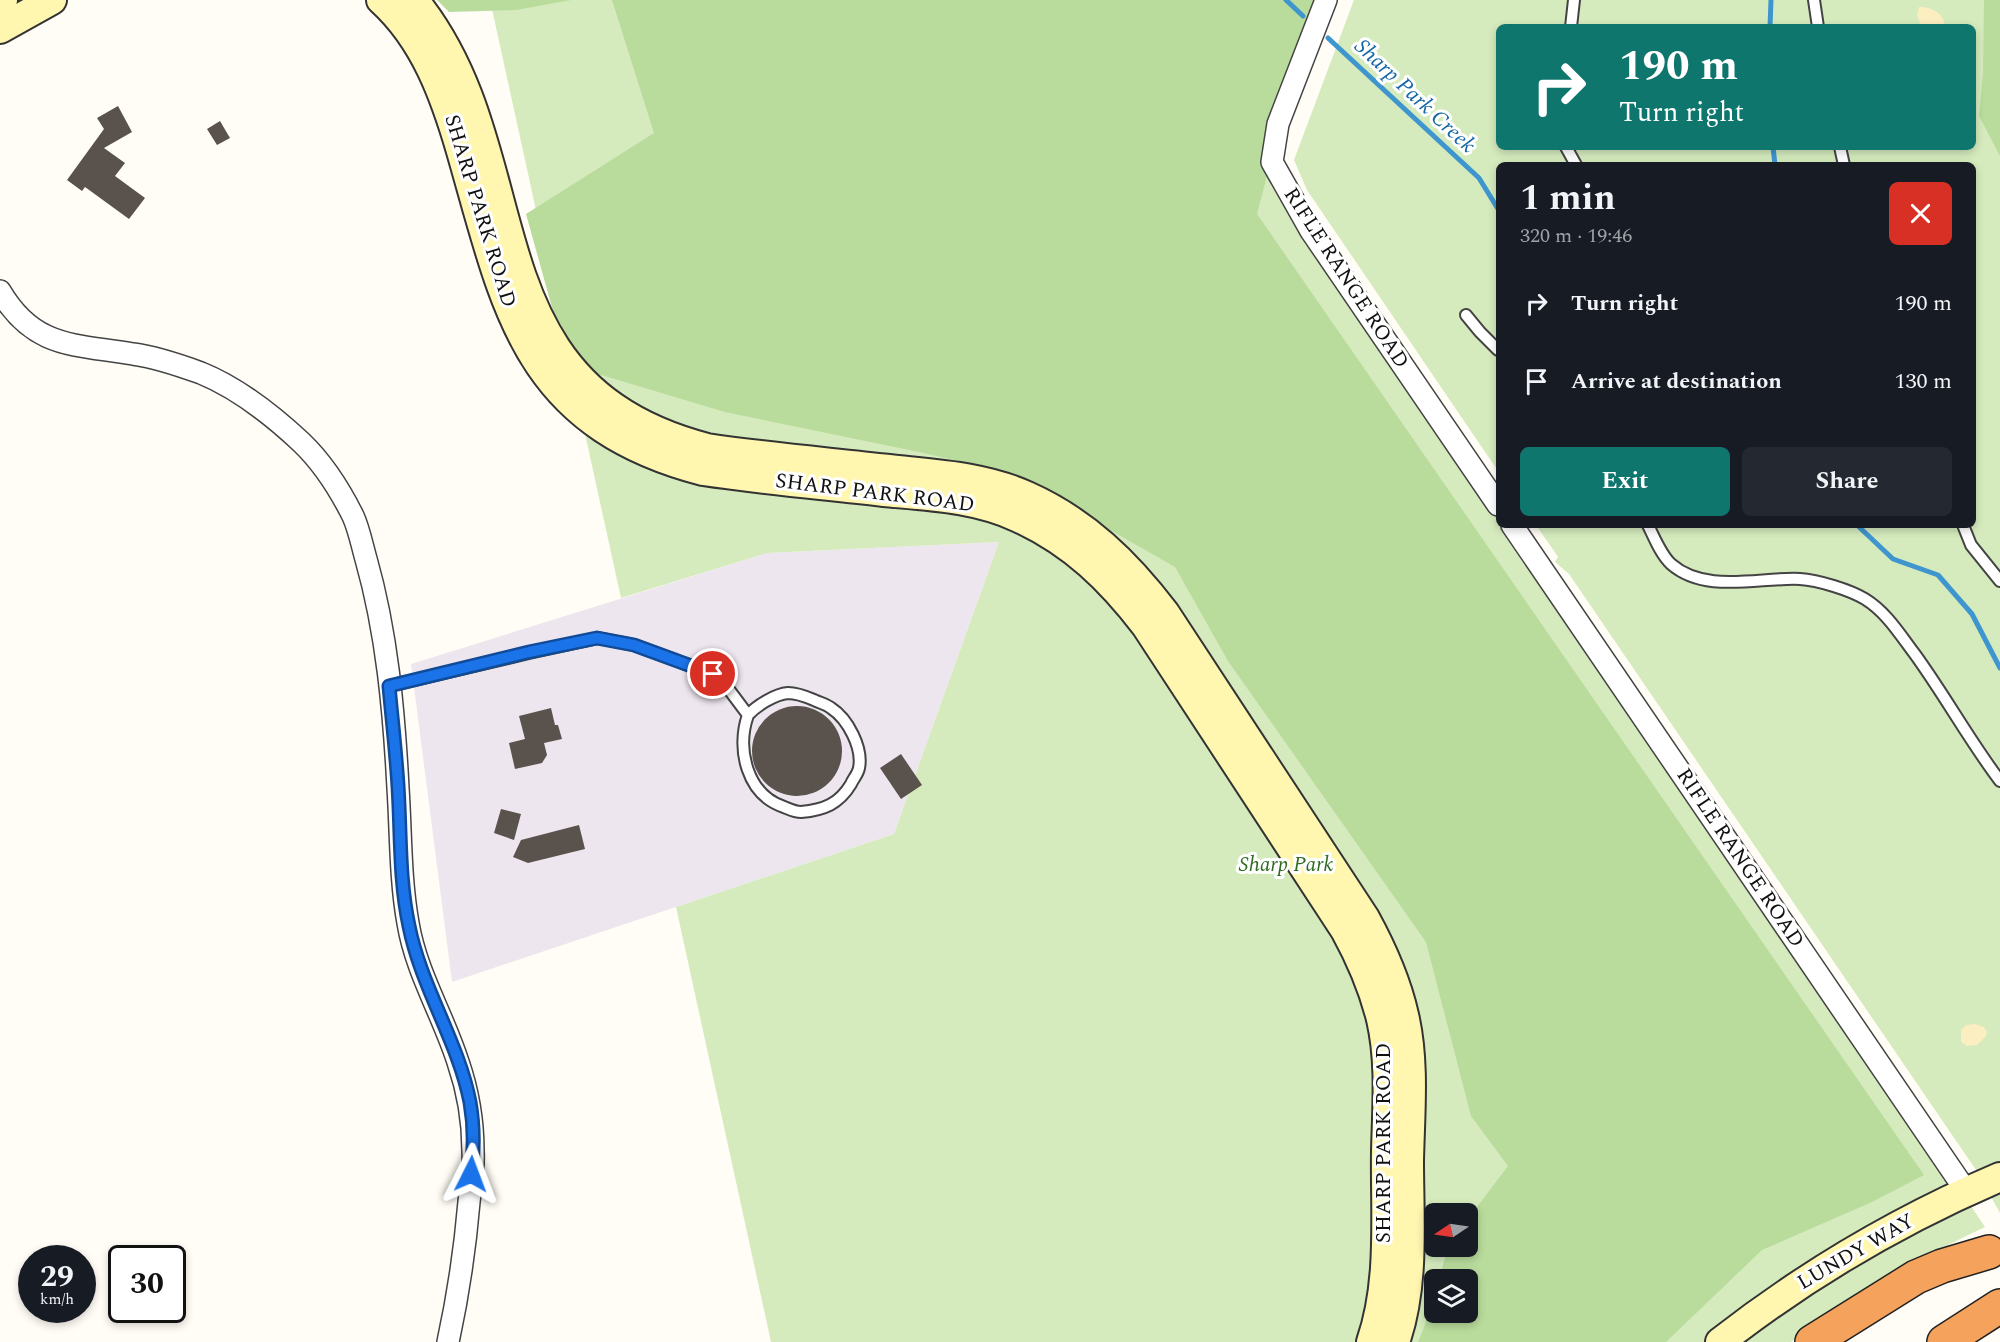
<!DOCTYPE html>
<meta charset="utf-8">
<style>
:root{--surface:#171b24;--page:#242831;--text:#f1f3f6;--muted:#9ea1a6;--accent:#0f766e}
body{margin:0;font-family:Spectral,serif;background:var(--page);color:var(--text);height:100vh;display:flex;flex-direction:column;font-size:22px;white-space:nowrap}
*{box-sizing:border-box;margin:0}
p{font-size:20px;color:var(--muted)}
.icon{flex:none;width:33px;height:33px;fill:none;stroke:currentColor;stroke-width:2;stroke-linecap:round;stroke-linejoin:round}
.map{position:relative;flex:1;overflow:hidden}
.panel{position:absolute;left:1496px;top:162px;width:480px;height:366px;display:flex;flex-direction:column;background:var(--surface);border-radius:9px;box-shadow:0 3px 9px #0003}
.panel>*{flex:none}
.guide{position:absolute;left:1496px;top:24px;width:480px;height:126px;border-radius:9px;box-shadow:0 3px 9px #0003;background:#0f766e;color:#fff;overflow:hidden}
.needle{width:39px;rotate:257deg}
.fabs{position:absolute;left:1424px;top:1203px;display:grid;gap:12px}
.fabs a{display:grid;place-items:center;width:54px;height:54px;border-radius:9px;background:var(--surface);box-shadow:0 3px 9px #0003;font-size:30px}
.speed{position:absolute;left:18px;top:1245px;display:flex;gap:12px;font-size:30px;font-weight:700;text-align:center}
.speed>*{display:grid;place-content:center;width:78px;height:78px;border-radius:50%;background:var(--surface);box-shadow:0 3px 9px #0003;line-height:1}
.speed small{font-size:15px;font-weight:400}
.speed .limit{border:3px solid #111;border-radius:9px;background:#fff;color:#111}
.pin{position:absolute;display:grid;place-items:center;width:51px;height:51px;color:#fff;margin:-26px;border:3px solid #fff;border-radius:50%;box-shadow:0 2px 6px #0007}
.me{position:absolute;width:66px;margin:-33px;rotate:3deg;stroke-linejoin:round;filter:drop-shadow(0 0 4px #0008)}
.turn{display:flex;align-items:center;gap:21px;height:126px;padding:0 24px;font-size:27px}
.turn .icon{width:78px;height:78px;stroke-width:2.5}
.turn b{display:block;font-size:42px;line-height:51px}
.round{display:grid;place-items:center;flex:none;width:63px;height:63px;border-radius:9px;background:var(--page)}
.summary{display:flex;align-items:center;justify-content:space-between;height:102px;padding:0 24px}
h1{font-size:36px;font-weight:700;line-height:45px}
.primary-button{display:flex;gap:12px;margin-top:auto;padding:12px 24px}
.primary-button a{flex:1;height:69px;border-radius:9px;background:var(--accent);color:#fff;font-size:24px;font-weight:700;line-height:69px;text-align:center}
.primary-button a+a{background:var(--page);color:var(--text)}
ul{padding:0;list-style:none}
li{display:flex;align-items:center;gap:18px;height:78px;padding:0 24px}
li div{flex:1}
li b{display:block;font-size:22px}
li em{font-style:normal}
.map>svg:first-child{display:block}
.industrial{fill:#eee6ef}
.green{fill:#d5ebbd;fill-rule:evenodd}
.forest{fill:#b9dc9c}
.sand{fill:#fbeec1}
.lines{fill:none;stroke-linecap:round;stroke-linejoin:round}
.stream{stroke:#3f96cf;stroke-width:5}
.building{fill:#5a524d}
.lane-casing{stroke:#444;stroke-width:14}
.street-casing{stroke:#444;stroke-width:24}
.secondary-casing{stroke:#333;stroke-width:32}
.highway-casing{stroke:#222;stroke-width:36}
.lane{stroke:#fff;stroke-width:10}
.street{stroke:#fff;stroke-width:21}
.secondary{stroke:#fff6b0;stroke-width:28}
.highway{stroke:#f5a25d;stroke-width:33}
.route-casing{stroke:#114b97;stroke-width:15}
.route{stroke:#1a73e8;stroke-width:10}
.labels{text-anchor:middle;dominant-baseline:central;stroke-width:6;stroke-linejoin:round;paint-order:stroke}
.street-label{font-size:21px;fill:#111;stroke:#fff}
.park-label{font-size:21px;font-style:italic;fill:#2f6b1f;stroke:#fff}
.water-label{font-size:22px;font-style:italic;fill:#1768a6;stroke:#fff}
</style>
<div class="map">
<svg width="2000" height="1342" viewBox="0 0 2000 1342">
<rect width="100%" height="100%" fill="#fffdf5"/>
<path class="industrial" d="M999,542L894,834L452,982L411,664L767,553Z"/>
<g class="green">
<path d="M490,0H1326L1272,162L1498,505V525H1512L1676,763L1985,1227C1917,1259 1851,1298 1791,1342H771L676,907L894,834L999,542L767,553L621,598ZM1434,1214H1467V1246H1434ZM1434,1280H1467V1312H1434Z"/>
<path d="M1354,0H2000V1213L1976,1170L1569,574L1555,562L1558,557L1536,525H1972V165H1498V471L1307,190L1294,160ZM1498,27H1972V147H1498Z"/>
</g>
<g class="forest">
<path d="M437,0H571L516,10L449,12Z"/>
<path d="M612,0H1313L1257,214L1924,1175L1872,1202L1762,1250L1666,1342H1418L1425,1325L1434,1295V1312H1467V1280L1439,1279L1448,1247L1467,1246V1220L1508,1166L1471,1116L1426,942L1228,661L1175,567L1010,473L919,452L725,412L568,365L526,214L654,133Z"/>
<path d="M1984,0H2000V156L1979,116L1983,74Z"/>
</g>
<g class="sand">
<path d="M1919,7C1932,7 1944,13 1945,27H1922L1917,15Z"/>
<path d="M1975,1024L1984,1027L1987,1032L1986,1036L1977,1045L1967,1046L1961,1042V1030L1966,1025Z"/>
</g>
<g class="lines">
<g class="stream">
<path d="M1286,0L1303,16"/>
<path d="M1770,27L1771,0"/>
<path d="M1328,38L1479,178L1498,209"/>
<path d="M1773,147L1775,165"/>
<path d="M1857,525L1893,559L1938,575L1972,614L2000,668"/>
</g>
</g>
<g class="building">
<path d="M118,106L132,132L104,148L125,163L115,176L145,198L129,219L85,187L82,191L67,180L104,129L97,118Z"/>
<path d="M220,121L230,138L217,145L207,129Z"/>
<circle cx="797" cy="751" r="45"/>
<path d="M551,708L555,725H558L562,739L544,743L547,755L542,763L515,769L509,743L525,739L519,716Z"/>
<path d="M901,754L922,785L901,799L880,768Z"/>
<path d="M501,809L521,814L514,840L494,833Z"/>
<path d="M579,825L585,849L528,863L513,857L521,840Z"/>
</g>
<g class="lines">
<g class="lane-casing">
<g id="lane">
<path d="M1814,0L1818,27"/>
<path d="M1571,27L1574,0"/>
<path d="M1566,147L1576,165"/>
<path d="M1840,147L1844,165"/>
<path d="M1466,315L1480,332L1498,350"/>
<path d="M1648,525C1654,537 1661,555 1671,564C1705,594 1759,577 1800,579C1818,580 1850,590 1865,599C1886,612 1899,633 1914,653C1944,694 1969,740 2000,781"/>
<path d="M1963,525L1971,545L2000,581"/>
<path d="M389,686L529,653L598,638L634,645L713,674L730,691L748,715C736,749 747,795 784,807C789,809 795,812 801,812C824,810 839,804 851,784C853,779 858,774 859,768C863,748 848,719 831,708C826,704 820,703 814,700C807,697 796,693 788,693C775,694 756,706 748,715"/>
</g>
</g>
<g class="street-casing">
<g id="street">
<path d="M1326,0L1278,124L1272,162L1311,231L1498,505"/>
<path d="M0,291C34,349 75,344 133,354C156,357 179,365 201,373C238,388 272,415 301,442C322,462 340,490 353,516C359,529 362,545 366,559C387,633 394,711 398,788C401,833 400,878 408,923C416,972 443,1015 458,1062C468,1091 473,1120 473,1151C474,1168 471,1185 469,1202C465,1249 458,1296 448,1342"/>
<path d="M1512,525L1966,1191"/>
</g>
</g>
<g class="secondary-casing">
<g id="secondary">
<path d="M381,0C425,40 445,96 461,151C506,307 523,424 703,471C763,480 824,485 884,492C929,496 977,498 1019,518C1073,543 1110,579 1146,626L1345,930C1361,959 1373,987 1381,1019C1391,1062 1387,1108 1386,1151C1385,1214 1392,1282 1371,1342"/>
<path d="M414,0C541,156 461,384 707,448C767,457 828,462 889,469C935,474 984,476 1027,496C1085,522 1127,563 1165,613L1365,918C1382,949 1396,980 1404,1015C1415,1062 1410,1113 1409,1161C1409,1220 1415,1286 1395,1342"/>
<path d="M0,2L3,0"/>
<path d="M0,29L52,0"/>
<path d="M1720,1342C1806,1275 1899,1220 2000,1177"/>
</g>
</g>
<g class="highway-casing">
<g id="highway">
<path d="M1812,1342L1916,1277L1942,1266L1989,1252"/>
<path d="M1944,1342L2000,1306"/>
</g>
</g>
<use href="#lane" class="lane"/>
<use href="#street" class="street"/>
<use href="#secondary" class="secondary"/>
<use href="#highway" class="highway"/>
</g>
<g class="lines">
<g class="route-casing">
<path id="route" d="M471,1174C474,1151 474,1125 470,1102C458,1041 421,987 409,926C399,880 401,833 398,786C396,753 392,719 389,686L529,652L597,638L634,645L713,674"/>
</g>
<use href="#route" class="route"/>
</g>
<g class="labels">
<g class="street-label">
<text transform="translate(480 211) rotate(73)">SHARP PARK ROAD</text>
<text transform="translate(1346 278) rotate(57)">RIFLE RANGE ROAD</text>
<text transform="translate(875 493) rotate(7)">SHARP PARK ROAD</text>
<text transform="translate(1740 858) rotate(56)">RIFLE RANGE ROAD</text>
<text transform="translate(1384 1143) rotate(-90)">SHARP PARK ROAD</text>
<text transform="translate(1856 1252) rotate(-30)">LUNDY WAY</text>
</g>
<g class="park-label">
<text x="1286" y="865">Sharp Park</text>
</g>
<g class="water-label">
<text transform="translate(1415 96) rotate(43)">Sharp Park Creek</text>
</g>
</g>
</svg>
<div class="fabs">
<a><svg class="needle" viewBox="-14 -14 28 28"><path d="M0-13l5 13h-10z" fill="#e53935"/><path d="M0 13l5-13h-10z" fill="#9ea1a6"/></svg></a>
<a><svg class="icon" aria-label="layers" viewBox="0 0 24 24"><path d="M12 4l9 5-9 5-9-5zM3 14l9 5 9-5"/></svg></a>
</div>
<div class="speed"><div>29<small>km/h</small></div><div class="limit">30</div></div>
<div class="pin" style="left:713px;top:674px;background:#d93025"><svg class="icon" aria-label="arrive" viewBox="0 0 24 24"><path d="M6 21V4h12l-3 4 3 4H6"/></svg></div>
<svg class="me" style="left:471px;top:1174px" viewBox="-20 -20 40 40"><path d="M0-17L14 15 0 8-14 15z" fill="#1a73e8" stroke="#fff" stroke-width="4"/></svg>
<div class="guide">
<div class="turn"><svg class="icon" aria-label="right" viewBox="0 0 24 24"><path d="M7 20v-9h11M14 6l5 5-5 5"/></svg><div><b>190 m</b>Turn right</div></div>
</div>
<section class="panel">
<div class="summary"><div><h1>1 min</h1><p>320 m · 19:46</p></div><a class="round" style="background:#d93025;color:#fff"><svg class="icon" aria-label="close" viewBox="0 0 24 24"><path d="M6 6l12 12M18 6L6 18"/></svg></a></div>
<ul>
<li><svg class="icon" aria-label="right" viewBox="0 0 24 24"><path d="M7 20v-9h11M14 6l5 5-5 5"/></svg><div><b>Turn right</b></div><em>190 m</em></li>
<li><svg class="icon" aria-label="arrive" viewBox="0 0 24 24"><path d="M6 21V4h12l-3 4 3 4H6"/></svg><div><b>Arrive at destination</b></div><em>130 m</em></li>
</ul>
<div class="primary-button"><a>Exit</a><a>Share</a></div>
</section>
</div>
